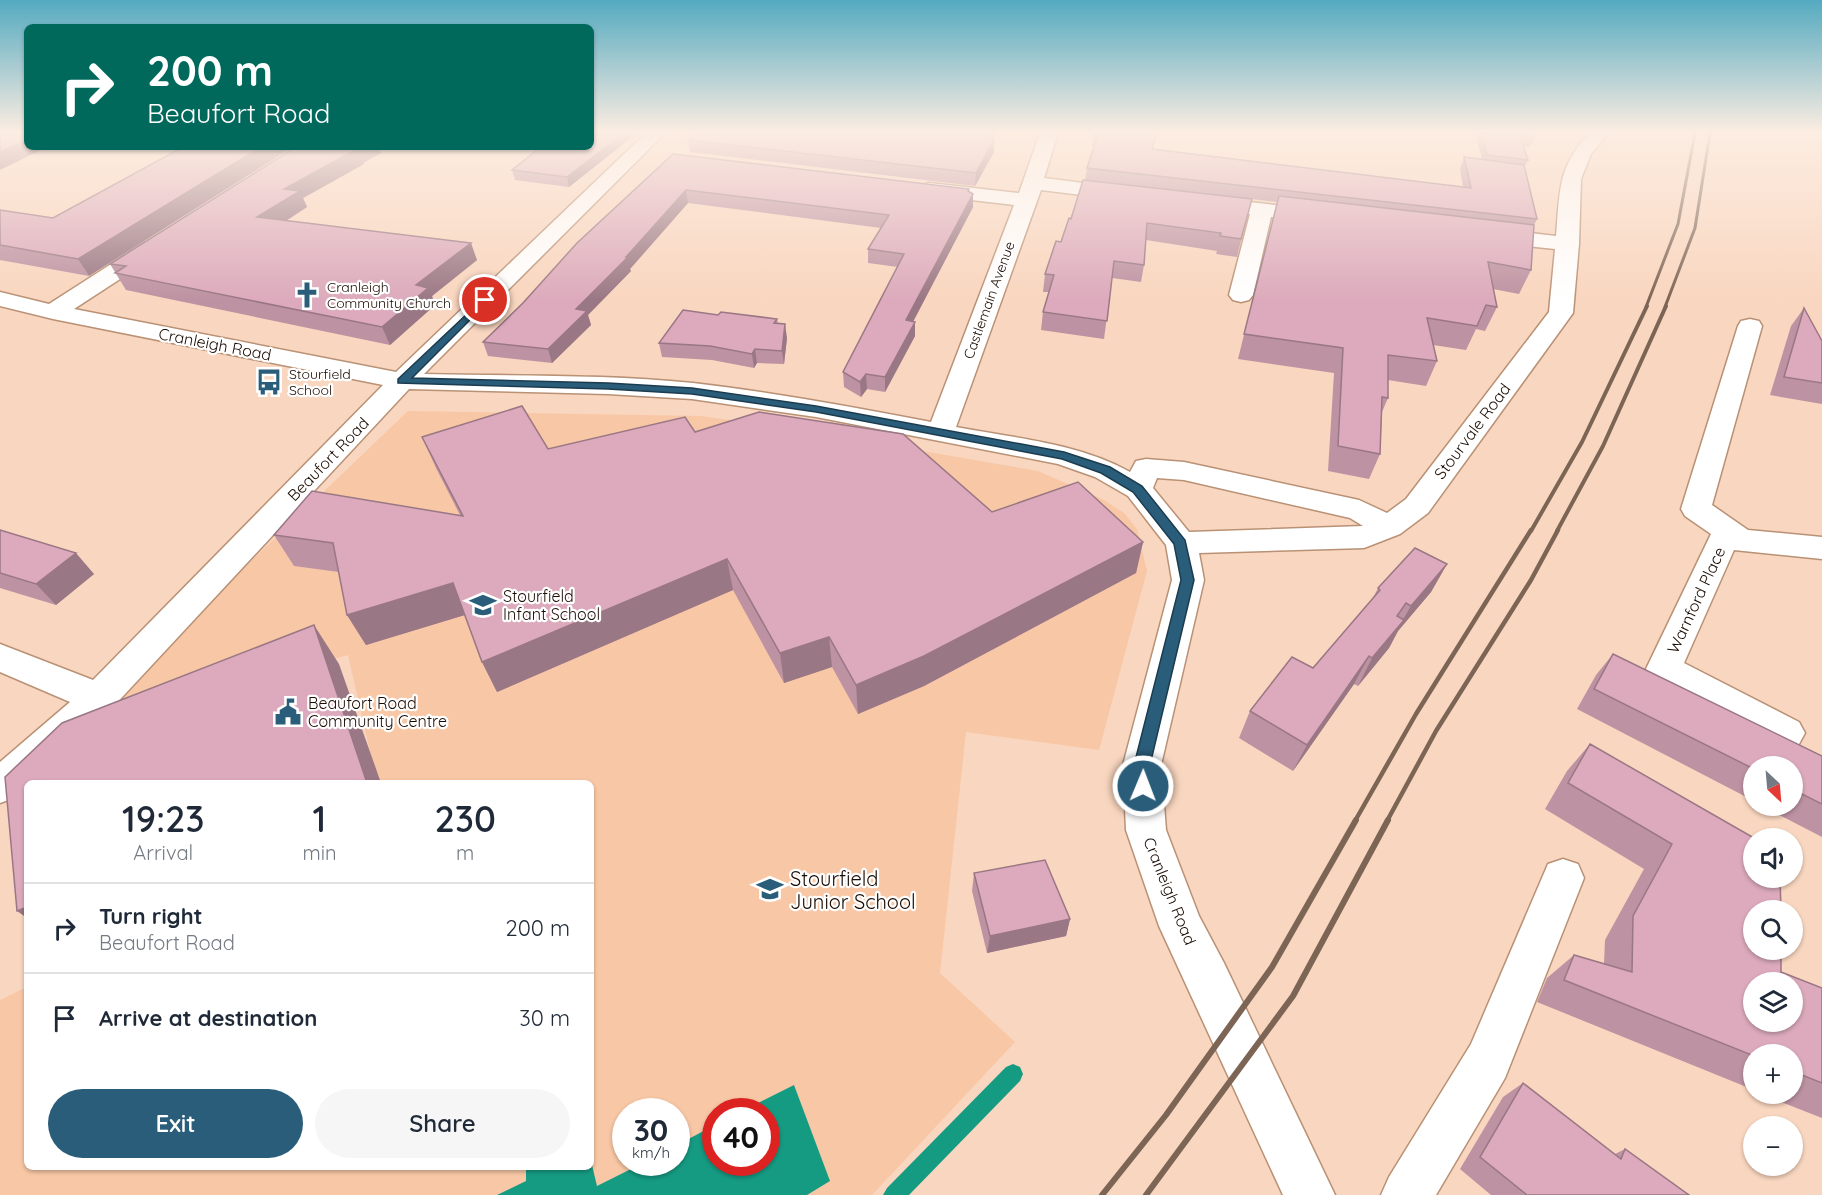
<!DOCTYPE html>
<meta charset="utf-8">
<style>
:root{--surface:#fff;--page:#f6f6f7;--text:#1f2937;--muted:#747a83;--line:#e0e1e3;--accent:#2a5d7a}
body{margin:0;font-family:Quicksand,sans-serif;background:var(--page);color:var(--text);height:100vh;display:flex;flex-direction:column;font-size:22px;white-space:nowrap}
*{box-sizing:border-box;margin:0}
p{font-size:20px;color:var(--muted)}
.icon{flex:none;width:33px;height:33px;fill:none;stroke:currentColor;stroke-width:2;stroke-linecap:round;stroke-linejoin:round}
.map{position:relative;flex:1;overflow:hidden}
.sheet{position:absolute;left:24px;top:780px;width:570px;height:390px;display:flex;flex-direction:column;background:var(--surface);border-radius:9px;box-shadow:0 2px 4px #0004}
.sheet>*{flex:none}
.guide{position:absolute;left:24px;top:24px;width:570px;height:126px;border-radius:9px;box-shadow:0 2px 4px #0004;background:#00695c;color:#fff;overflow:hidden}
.needle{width:39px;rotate:154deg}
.buttons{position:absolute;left:1743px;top:756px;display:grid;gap:12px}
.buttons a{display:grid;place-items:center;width:60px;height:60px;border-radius:50%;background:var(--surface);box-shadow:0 2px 4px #0004;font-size:30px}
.speed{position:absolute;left:612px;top:1098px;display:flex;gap:12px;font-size:30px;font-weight:700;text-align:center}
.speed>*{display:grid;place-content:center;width:78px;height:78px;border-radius:50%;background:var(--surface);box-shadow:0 2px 4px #0004;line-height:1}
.speed small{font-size:15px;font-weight:400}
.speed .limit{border:9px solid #d22;background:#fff;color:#111}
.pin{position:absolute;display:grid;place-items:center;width:51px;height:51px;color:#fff;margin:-26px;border:3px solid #fff;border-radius:50%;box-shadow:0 2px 6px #0007}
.me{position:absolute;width:66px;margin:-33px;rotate:1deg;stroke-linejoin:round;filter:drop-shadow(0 0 4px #0008)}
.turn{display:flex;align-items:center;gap:21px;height:126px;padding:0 24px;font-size:27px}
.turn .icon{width:78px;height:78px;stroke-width:2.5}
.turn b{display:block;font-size:42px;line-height:51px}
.eta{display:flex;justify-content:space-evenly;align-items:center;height:102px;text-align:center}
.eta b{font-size:36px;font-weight:600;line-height:42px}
.action{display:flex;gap:12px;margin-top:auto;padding:12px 24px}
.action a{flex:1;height:69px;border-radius:36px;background:var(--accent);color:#fff;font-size:24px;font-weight:600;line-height:69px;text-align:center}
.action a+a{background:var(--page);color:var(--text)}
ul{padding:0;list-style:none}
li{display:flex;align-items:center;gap:18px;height:90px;padding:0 24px;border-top:2px solid var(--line)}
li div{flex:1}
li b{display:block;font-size:22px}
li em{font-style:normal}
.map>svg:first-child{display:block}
.built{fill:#f8c7a5;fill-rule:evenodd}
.water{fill:#169b83}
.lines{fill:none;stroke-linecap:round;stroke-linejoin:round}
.stream{fill:#169b83;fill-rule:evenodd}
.minor-casing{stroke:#b99175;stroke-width:3}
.minor{fill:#fff;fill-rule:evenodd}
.rail-far3{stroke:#7d6556;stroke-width:3}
.rail-far2{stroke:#7d6556;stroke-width:4}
.rail-far1{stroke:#7d6556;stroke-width:4.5}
.rail{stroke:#7d6556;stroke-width:6}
.wall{fill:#bd92a2}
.shaded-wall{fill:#9a7784}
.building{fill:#dcaabc;stroke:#9a7784;stroke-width:1.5;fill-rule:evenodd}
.route{fill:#2a5d7a;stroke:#1b3c4f;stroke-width:1.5}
.labels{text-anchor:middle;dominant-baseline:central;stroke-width:4.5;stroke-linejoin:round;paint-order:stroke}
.far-poi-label{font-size:14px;fill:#1b0c03;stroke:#fff;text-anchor:start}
.far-street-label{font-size:14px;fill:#1b0c03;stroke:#fff}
.street-label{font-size:16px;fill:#1b0c03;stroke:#fff}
.poi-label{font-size:16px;fill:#1b0c03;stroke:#fff;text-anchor:start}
.near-poi-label{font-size:20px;fill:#1b0c03;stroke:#fff;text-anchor:start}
</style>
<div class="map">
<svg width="1822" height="1195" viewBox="0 0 1822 1195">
<rect width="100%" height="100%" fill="#f9d6bf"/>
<path class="built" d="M408,411L700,416L795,429L1038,471L1104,500L1124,513L1137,529L1147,571L1099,750L966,732L940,973L1015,1042L872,1195H0V1000L27,987V1167H591V783H377L348,655L98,722L181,628ZM626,1112H676V1162H626ZM716,1112H766V1162H716Z"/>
<path class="water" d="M794,1085L830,1181L807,1195H497L526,1181V1170L531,1167H591V1161L597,1186L643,1163L676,1162L677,1145L715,1125L716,1162H766V1112L742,1111Z"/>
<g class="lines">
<path class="stream" d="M1013,1064L1020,1067L1023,1074L1020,1081L909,1195H883L887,1188L1006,1067Z"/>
<g class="minor-casing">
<g id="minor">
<path d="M646,133H665L424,374C513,376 604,374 693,383C772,392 852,407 931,422L1014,205L929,195L922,193L919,189L922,185L929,183L1019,193L1040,133H1058L1044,178L1123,188L1130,190L1133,194L1130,198L1123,200L1041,190L956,427C1014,438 1078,443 1130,472L1136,461L1146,459L1184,462L1359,500L1387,513L1406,499L1549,312L1555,249L1488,242L1480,240L1477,235L1480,230L1488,228L1556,236C1560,192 1557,166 1590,133H1609L1591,154L1581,179L1579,244L1573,313L1428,513L1400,534L1364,548L1199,553L1204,580L1161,765L1166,830L1199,916L1224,963L1335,1195H1283L1159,926L1126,830L1123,765L1172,580L1166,545L1128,496L1095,477L1058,464L816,417L692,399L608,394L409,389L112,708L30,783H27V786L14,798L0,803V762L70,702L0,672V644L93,680L383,385L53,319L0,306V292L49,304L144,243L152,241L160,243L163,248L160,253L74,309L396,372ZM1157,478L1184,480L1350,518L1363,526L1189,532L1153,488Z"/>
<path d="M1204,197L1320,210L1327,212L1331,216L1327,220L1320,222L1271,217L1253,295L1249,300L1241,302L1233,300L1229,295L1250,214L1197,207L1194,203L1197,199Z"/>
<path d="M1750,319L1759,321L1762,326L1712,505L1748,530L1822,537V559L1734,550L1684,663L1799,722L1805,733L1799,744L1786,748L1773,744L1652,679L1646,669L1711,534L1685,516L1681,509L1738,326L1741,321Z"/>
<path d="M1563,859L1578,864L1584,878L1505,1078L1436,1195H1381L1389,1177L1471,1044L1548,864Z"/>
</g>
</g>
<use href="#minor" class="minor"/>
<g class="rail-far3">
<path d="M1646,307L1678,224L1695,133"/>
<path d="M1665,307L1695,228L1710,133"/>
</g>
<g class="rail-far2">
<path d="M1531,531L1582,442L1647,306"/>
<path d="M1557,531L1603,446L1666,306"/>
</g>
<g class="rail-far1">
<path d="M1355,821L1416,714L1531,530"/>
<path d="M1387,821L1436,731L1531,580L1558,530"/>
</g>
<g class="rail">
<path d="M1102,1195L1166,1115L1272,967L1356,820"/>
<path d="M1146,1195L1293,996L1388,820"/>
</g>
</g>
<g class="wall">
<path d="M591,133H637L569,187L515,180L512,170Z"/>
<path d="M1094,133H1157L1153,149L1463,187L1460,169L1464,157L1482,159L1475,133H1532L1534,138L1530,147L1523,146L1528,160L1524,168L1537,219L1534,225L1531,270L1519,294L1493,289L1497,307L1485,331L1476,329L1466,350L1433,345L1437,361L1426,386L1388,380V398L1382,412L1380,454L1369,479L1328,471L1334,373L1238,359L1277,202L1251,199L1237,257L1216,254L1217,251L1146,240L1144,265L1141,282L1112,278L1104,339L1041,330L1043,312L1049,292H1043L1045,274L1061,242L1085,180L1087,168L1094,147L1092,146Z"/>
<path d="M993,139L994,152L975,186L690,152L688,140Z"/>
<path d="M296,147H386L380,150L381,153L363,163L364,164L303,198L307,207L286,221L477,260L432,296L435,305L390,345L126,290L110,264Z"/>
<path d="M673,154L969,191L973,207L913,322L915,336L885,392L867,389L861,397L844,387L843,372L898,267L868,263V249L881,228L688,203L630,269L631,271L588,315L591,325L552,363L488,356L483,342Z"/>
<path d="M0,210L53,218L89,276L0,260Z"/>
<path d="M1804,308L1822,341V404L1770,395L1791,326Z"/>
<path d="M718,315L777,319L778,323L787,338L784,364L757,363L754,368L712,360L662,357L659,343Z"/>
<path d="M695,432L992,512L1143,542L1136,573L924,686L858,714L832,667L784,683L733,590L497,692L482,662L465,615L366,645L347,615L339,572L294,566L274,535L460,515L436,468L422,437L548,449Z"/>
<path d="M0,530L94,574L56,605L0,588Z"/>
<path d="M1447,564L1431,592L1398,631L1389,648L1358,686L1354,684L1293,771L1239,738L1250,711L1313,668L1372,600L1378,588Z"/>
<path d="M1613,654L1822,756V837L1762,806H1792V766H1754V801L1577,709L1596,675Z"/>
<path d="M1590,744L1781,972L1822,988V1118L1761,1094H1792V1054H1754V1090L1537,1002L1547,978L1574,955L1604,964L1605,940L1644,869L1545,809L1567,771Z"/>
<path d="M974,873L1070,919L1066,936L987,953L972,891Z"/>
<path d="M1523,1083L1615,1154L1625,1149L1689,1195H1491L1460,1169L1503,1097Z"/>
</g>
<g class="shaded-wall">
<path d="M624,133H637L569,187L567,177Z"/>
<path d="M989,133H997L985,151V138Z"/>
<path d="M994,139V152L975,186L976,173Z"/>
<path d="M27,140V147H47L0,170V152Z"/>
<path d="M261,147H293L89,276L78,259Z"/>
<path d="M357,147H386L380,150L381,153L363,163L364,164L303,198L307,207L265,234L257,217L284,189Z"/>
<path d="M686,190L688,203L630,269L631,271L588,315L591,325L552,363L548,349L576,309L626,257Z"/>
<path d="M973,194V207L906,335V320Z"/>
<path d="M471,243L477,260L432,296L435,305L390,345L382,327L416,285Z"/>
<path d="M915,322V336L885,392V377Z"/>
<path d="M785,324L787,338L784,364L782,351Z"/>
<path d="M755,349L757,363L754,368L752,354Z"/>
<path d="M866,374L867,389L861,397L860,382Z"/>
<path d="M1143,542L1136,573L924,686L858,714L856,685Z"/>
<path d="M76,553L94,574L56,605L36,584Z"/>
<path d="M727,559L733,590L497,692L482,662Z"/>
<path d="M1447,564L1431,592L1398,631L1389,648L1358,686L1372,658L1401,623L1411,606Z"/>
<path d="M453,583L468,614L366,645L347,615Z"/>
<path d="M314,625L339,664L381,783H367Z"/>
<path d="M829,637L832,667L784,683L780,653Z"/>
<path d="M1369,656L1354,684L1293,771L1307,745Z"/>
<path d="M27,907V918L17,911Z"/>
<path d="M1070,919L1066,936L987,953L990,936Z"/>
</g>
<g class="building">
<path d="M0,133H27V140L0,152Z"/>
<path d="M591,133H624L567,177L512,170L541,147H591Z"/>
<path d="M696,133H989L985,138L994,139L976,173L688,140Z"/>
<path d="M1094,133H1156L1152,149L1471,188L1464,157L1524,165L1537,219L1087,168L1098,135H1094Z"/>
<path d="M1481,133H1532L1534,138L1520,136L1528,160L1487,155Z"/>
<path d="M183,147H261L78,259L0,245V210L53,218Z"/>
<path d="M296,147H357L355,148L357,149L284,189L300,191L257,217L471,243L416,285L428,288L382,327L115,273L126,266L110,264Z"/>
<path d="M673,154L969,189L968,191L973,194L906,320L915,322L885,377L866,374L860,382L843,372L904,254L868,249L889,215L686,190L626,257H628L576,309L587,311L548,349L483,342L523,303L577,243Z"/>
<path d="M1083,180L1252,199L1241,239L1220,236L1221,233L1147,223L1144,265L1114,261L1107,321L1043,312L1054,275L1045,274L1056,241L1061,242L1069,218L1071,219Z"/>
<path d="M1279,196L1534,225L1531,270L1488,262L1497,307L1486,305L1477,326L1427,318L1437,361L1388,355V398L1382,397L1380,454L1338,446L1343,348L1244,334Z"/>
<path d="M1804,308L1822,341V383L1784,377Z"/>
<path d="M683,310L718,315L721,312L777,319L774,323L785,324L782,351L755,349L752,354L710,346L659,343Z"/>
<path d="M522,406L548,449L685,417L695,432L759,412L903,434L992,512L1078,482L1143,542L924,656L856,685L829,637L780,653L727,559L482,662L453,583L347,615L333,543L274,535L312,491L463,516L422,437Z"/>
<path d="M0,530L76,553L36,584L0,573Z"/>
<path d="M1415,548L1447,564L1411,606L1406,603L1397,616L1404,620L1372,658L1369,656L1307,745L1250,711L1292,657L1313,668L1380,590L1378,588Z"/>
<path d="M314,625L367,783H27V907L17,911L5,777L62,723Z"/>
<path d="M1613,654L1822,756V804L1792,789V766H1754V769L1594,689Z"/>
<path d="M1590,744L1754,838V878H1780L1781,910H1754V950H1781V972L1822,988V1083L1792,1071V1054H1754V1056L1564,980L1574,955L1632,972L1633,916L1672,844L1568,783ZM1754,982H1792V1022H1754Z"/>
<path d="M1045,860L1070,919L990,936L974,873Z"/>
<path d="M1523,1083L1621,1159L1625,1149L1689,1195H1527L1480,1157Z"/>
</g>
<linearGradient id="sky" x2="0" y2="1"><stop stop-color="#54aac0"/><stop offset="0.44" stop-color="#fcede2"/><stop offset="1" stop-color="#fcede2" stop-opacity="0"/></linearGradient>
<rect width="1822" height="300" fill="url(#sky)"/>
<path class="route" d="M485,297L490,300L412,378L608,383L692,388L816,406L1064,452L1110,467L1142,486L1185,540L1194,580L1150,765L1151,786L1149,791L1143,793L1137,791L1134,765L1181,580L1174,544L1133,492L1101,473L1062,459L816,412L692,394L608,389L398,383V379Z"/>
<defs>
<g id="church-bare" transform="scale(2.07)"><path d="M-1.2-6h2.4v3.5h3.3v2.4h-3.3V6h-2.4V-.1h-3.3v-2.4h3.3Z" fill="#2a5d7a" stroke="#fff" stroke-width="2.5" paint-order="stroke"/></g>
<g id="bus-bare" transform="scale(2.07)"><path d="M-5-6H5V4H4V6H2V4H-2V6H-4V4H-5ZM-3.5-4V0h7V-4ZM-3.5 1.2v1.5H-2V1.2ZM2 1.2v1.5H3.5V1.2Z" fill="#2a5d7a" stroke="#fff" stroke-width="2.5" paint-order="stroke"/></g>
<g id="school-bare" transform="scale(2.07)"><path d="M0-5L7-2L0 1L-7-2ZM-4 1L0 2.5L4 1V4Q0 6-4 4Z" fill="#2a5d7a" stroke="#fff" stroke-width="2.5" paint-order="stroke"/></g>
<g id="civic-bare" transform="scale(2.07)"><path d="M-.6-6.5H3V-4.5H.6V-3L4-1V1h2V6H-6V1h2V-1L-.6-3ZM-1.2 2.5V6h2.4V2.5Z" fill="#2a5d7a" stroke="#fff" stroke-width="2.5" paint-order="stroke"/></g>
</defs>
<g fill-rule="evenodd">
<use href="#church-bare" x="307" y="295"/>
<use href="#bus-bare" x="269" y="382"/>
<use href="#school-bare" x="483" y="605"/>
<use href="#civic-bare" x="288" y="712"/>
<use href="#school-bare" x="770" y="889"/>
</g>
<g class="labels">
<g class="far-poi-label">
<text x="327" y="287">Cranleigh<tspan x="327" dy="16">Community Church</tspan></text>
<text x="289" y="374">Stourfield<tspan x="289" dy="16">School</tspan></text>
</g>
<g class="far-street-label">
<text transform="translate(989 300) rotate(-70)">Castlemain Avenue</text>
</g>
<g class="street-label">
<text transform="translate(215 344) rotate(11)">Cranleigh Road</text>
<text transform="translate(1472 431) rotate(-53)">Stourvale Road</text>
<text transform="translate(328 459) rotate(-46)">Beaufort Road</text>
<text transform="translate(1696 600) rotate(-65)">Warnford Place</text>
<text transform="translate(1170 891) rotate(68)">Cranleigh Road</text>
</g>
<g class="poi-label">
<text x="503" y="596">Stourfield<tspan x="503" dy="18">Infant School</tspan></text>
<text x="308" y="703">Beaufort Road<tspan x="308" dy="18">Community Centre</tspan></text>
</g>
<g class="near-poi-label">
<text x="790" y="878">Stourfield<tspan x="790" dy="23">Junior School</tspan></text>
</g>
</g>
</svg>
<div class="buttons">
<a><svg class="needle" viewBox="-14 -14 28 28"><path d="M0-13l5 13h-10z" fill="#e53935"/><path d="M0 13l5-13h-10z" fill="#747a83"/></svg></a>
<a><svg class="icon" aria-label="sound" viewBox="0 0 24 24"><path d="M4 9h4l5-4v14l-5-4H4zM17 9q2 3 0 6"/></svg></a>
<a><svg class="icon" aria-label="search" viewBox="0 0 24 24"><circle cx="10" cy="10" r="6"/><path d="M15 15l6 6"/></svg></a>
<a><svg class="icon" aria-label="layers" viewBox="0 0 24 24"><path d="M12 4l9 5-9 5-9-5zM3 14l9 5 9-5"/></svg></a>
<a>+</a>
<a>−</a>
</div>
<div class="speed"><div>30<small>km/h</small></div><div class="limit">40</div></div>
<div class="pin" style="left:485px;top:300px;background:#d93025"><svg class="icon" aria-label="arrive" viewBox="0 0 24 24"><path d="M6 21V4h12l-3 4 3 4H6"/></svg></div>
<svg class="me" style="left:1143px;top:786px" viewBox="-20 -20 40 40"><circle r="17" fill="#2a5d7a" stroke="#fff" stroke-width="3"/><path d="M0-11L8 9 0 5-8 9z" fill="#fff"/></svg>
<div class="guide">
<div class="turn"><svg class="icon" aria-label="right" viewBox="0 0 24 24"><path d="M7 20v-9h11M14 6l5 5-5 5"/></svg><div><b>200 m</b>Beaufort Road</div></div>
</div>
<section class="sheet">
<div class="eta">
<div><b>19:23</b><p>Arrival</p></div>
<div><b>1</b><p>min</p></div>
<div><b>230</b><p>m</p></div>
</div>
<ul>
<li><svg class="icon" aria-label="right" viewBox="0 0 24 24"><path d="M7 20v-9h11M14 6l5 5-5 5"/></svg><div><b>Turn right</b><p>Beaufort Road</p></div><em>200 m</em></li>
<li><svg class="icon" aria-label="arrive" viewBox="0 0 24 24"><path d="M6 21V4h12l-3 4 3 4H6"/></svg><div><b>Arrive at destination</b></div><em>30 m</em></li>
</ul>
<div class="action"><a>Exit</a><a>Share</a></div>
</section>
</div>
